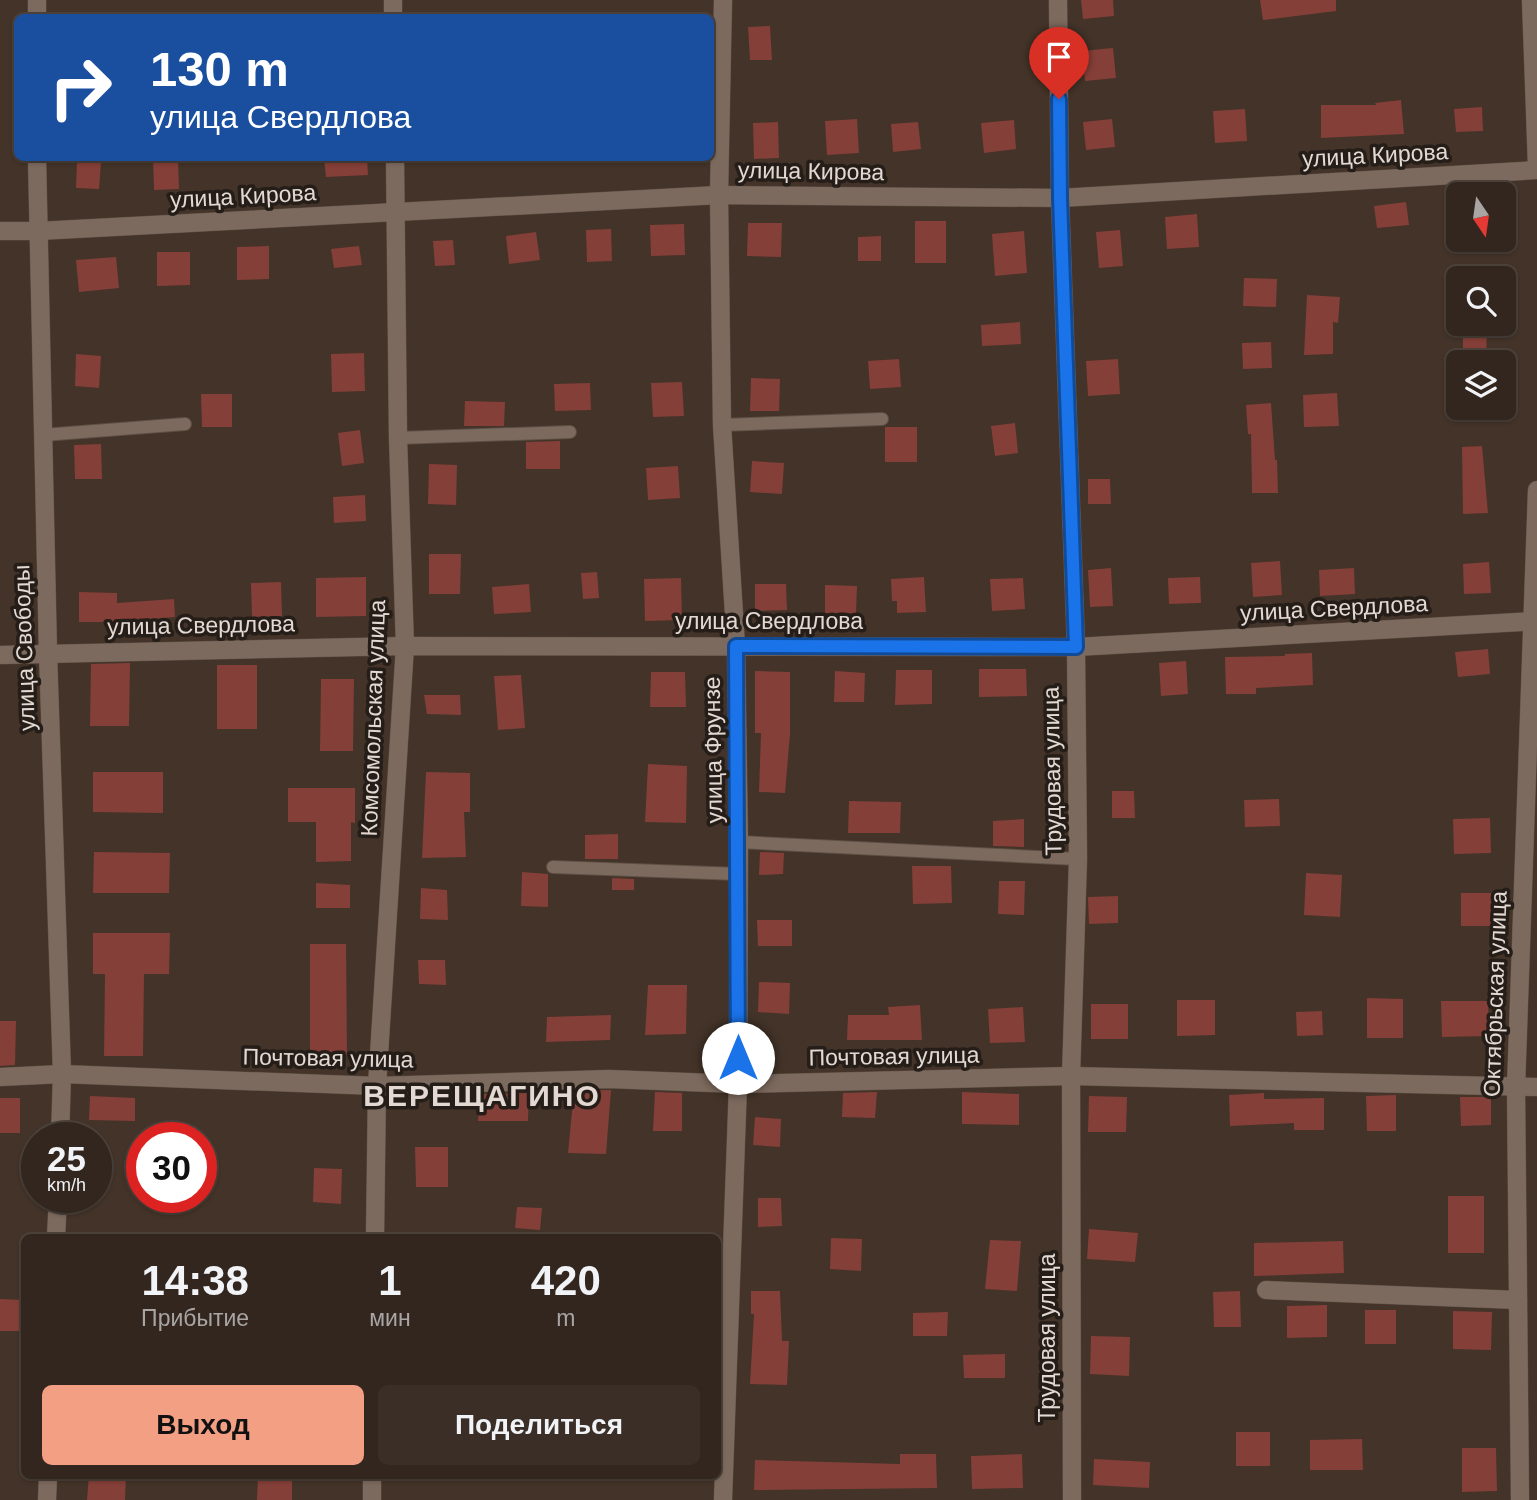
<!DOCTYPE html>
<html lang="ru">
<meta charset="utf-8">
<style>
:root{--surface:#32261e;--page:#3a2e27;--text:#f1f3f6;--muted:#a8a5a4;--line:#4d433c;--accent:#f39f84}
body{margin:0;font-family:Arial,sans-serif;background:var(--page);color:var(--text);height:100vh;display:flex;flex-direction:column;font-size:26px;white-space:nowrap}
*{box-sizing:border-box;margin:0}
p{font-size:23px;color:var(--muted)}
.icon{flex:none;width:38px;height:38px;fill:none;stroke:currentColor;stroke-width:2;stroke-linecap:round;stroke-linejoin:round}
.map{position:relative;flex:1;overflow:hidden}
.panel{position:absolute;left:21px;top:1234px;width:700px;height:245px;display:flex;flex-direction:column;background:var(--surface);border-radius:10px;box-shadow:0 2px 5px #0004,0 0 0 2px var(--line)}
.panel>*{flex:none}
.hud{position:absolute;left:14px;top:14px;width:700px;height:147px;border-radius:10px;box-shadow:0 2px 5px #0004,0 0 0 2px var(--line);background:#1a4fa0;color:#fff;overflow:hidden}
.needle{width:46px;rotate:167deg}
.tools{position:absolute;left:1446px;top:182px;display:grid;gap:14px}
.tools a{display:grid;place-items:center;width:70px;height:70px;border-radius:10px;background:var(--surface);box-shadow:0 2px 5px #0004,0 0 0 2px var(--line);font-size:35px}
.speed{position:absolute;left:21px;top:1122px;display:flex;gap:14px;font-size:35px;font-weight:700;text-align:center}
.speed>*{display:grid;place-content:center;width:91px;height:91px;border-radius:50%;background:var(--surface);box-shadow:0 2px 5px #0004,0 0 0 2px var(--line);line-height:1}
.speed small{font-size:18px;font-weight:400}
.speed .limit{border:10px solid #d22;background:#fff;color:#111}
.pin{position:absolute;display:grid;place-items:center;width:60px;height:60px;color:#fff;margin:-72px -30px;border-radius:50% 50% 50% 0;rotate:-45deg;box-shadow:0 0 7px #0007}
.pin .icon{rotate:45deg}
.me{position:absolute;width:77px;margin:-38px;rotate:0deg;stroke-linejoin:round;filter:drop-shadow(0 0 5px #0008)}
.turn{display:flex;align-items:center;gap:24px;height:147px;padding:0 21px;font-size:32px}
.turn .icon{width:91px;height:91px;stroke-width:2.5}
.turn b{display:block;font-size:49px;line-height:60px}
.eta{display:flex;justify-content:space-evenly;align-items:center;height:119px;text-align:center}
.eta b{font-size:42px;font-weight:800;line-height:49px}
.button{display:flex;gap:14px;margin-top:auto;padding:14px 21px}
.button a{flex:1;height:80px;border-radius:10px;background:var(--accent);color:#111;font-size:28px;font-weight:800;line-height:80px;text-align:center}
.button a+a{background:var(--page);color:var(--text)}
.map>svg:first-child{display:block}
.building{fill:#843f38}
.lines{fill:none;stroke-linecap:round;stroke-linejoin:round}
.service-casing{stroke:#5e5046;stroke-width:14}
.minor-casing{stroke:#5e5046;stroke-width:19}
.tertiary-casing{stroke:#5e5046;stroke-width:19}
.service{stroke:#7d6a5e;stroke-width:12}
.minor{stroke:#7d6a5e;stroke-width:18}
.tertiary{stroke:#7d6a5e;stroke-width:18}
.route-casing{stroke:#114b97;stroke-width:18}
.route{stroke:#1a73e8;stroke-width:12}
.labels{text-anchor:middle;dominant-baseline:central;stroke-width:7;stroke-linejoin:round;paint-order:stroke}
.street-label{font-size:23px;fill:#e4d9d2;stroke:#241d18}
.district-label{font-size:30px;font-weight:bold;letter-spacing:2px;fill:#e4d9d2;stroke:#241d18}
</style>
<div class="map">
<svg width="1537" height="1500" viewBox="0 0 1537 1500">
<rect width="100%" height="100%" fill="#433328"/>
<g class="building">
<path d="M1081,0H1113L1114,16L1083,19Z"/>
<path d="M1260,0H1336V11L1263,20Z"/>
<path d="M770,26L772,60H750L748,27Z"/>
<path d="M1113,48L1116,78L1085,81L1082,51Z"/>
<path d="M1401,100L1404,134L1321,138V105H1376L1375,103Z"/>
<path d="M1482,107L1483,131L1456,132L1454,109Z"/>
<path d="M1245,109L1247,141L1215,143L1213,111Z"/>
<path d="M857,119L859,153L827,155L825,121Z"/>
<path d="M1112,119L1115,147L1086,150L1083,122Z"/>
<path d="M1014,120L1016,149L984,153L981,123Z"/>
<path d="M778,122L779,158L754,159L753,123Z"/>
<path d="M918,122L921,149L893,152L891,124Z"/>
<path d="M153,158H178L179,189L154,190Z"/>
<path d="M324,158H367L368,175L326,177Z"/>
<path d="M77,160L101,162L99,189L76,188Z"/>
<path d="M1406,202L1409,225L1377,228L1374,206Z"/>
<path d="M1197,214L1199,247L1167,249L1165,217Z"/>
<rect x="915" y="221" width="31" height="42"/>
<path d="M748,223H782L781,257L747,256Z"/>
<path d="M684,224L685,255L651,256L650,225Z"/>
<path d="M611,229L612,261L587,262L586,230Z"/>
<path d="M1120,230L1123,266L1099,268L1096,232Z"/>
<path d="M1024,231L1027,273L995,276L992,234Z"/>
<path d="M536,232L540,260L509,264L506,236Z"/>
<path d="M881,236V261H858V237Z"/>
<path d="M453,240L455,265L435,266L433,241Z"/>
<path d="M269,246V279L237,280V247Z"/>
<path d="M359,246L362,265L334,268L331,249Z"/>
<path d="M157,252H190V285L157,286Z"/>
<path d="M116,257L119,288L79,292L76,260Z"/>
<path d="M1244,278L1277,279L1276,307L1243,306Z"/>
<path d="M1307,295L1340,297L1338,323L1333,322V354L1304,355Z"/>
<path d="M1020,322L1021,344L982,346L981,325Z"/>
<path d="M1463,328H1487L1486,362H1463Z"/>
<path d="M1271,342L1272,368L1243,369L1242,343Z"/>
<path d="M364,353L365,391L332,392L331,354Z"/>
<path d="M76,354L101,356L99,388L75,386Z"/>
<path d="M899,359L901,387L870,389L868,361Z"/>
<path d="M1118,359L1120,394L1088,396L1086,361Z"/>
<path d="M751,378L780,379L779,411H750Z"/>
<path d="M682,382L684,416L653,417L651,383Z"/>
<path d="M590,383L591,410L555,411L554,384Z"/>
<path d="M1337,393L1339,426L1304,427L1303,395Z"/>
<path d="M201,394H232V427H202Z"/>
<path d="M465,401L505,402L504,426H464Z"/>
<path d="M1271,403L1275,460H1277L1278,493H1252L1251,434H1248L1246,405Z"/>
<path d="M1015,423L1018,453L995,456L991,426Z"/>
<rect x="885" y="427" width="32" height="35"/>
<path d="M360,430L364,463L342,466L338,433Z"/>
<path d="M560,441V469H526V442Z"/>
<path d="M101,444L102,479H75L74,445Z"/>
<path d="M1482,446L1488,513L1463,514L1462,447Z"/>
<path d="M752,461L784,463L782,494L750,492Z"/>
<path d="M429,464L457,465L456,505L428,504Z"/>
<path d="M678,466L680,498L648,500L646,468Z"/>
<path d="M1088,479H1110L1111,504H1088Z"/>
<path d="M365,495L366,521L334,523L333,497Z"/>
<path d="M429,554H461L460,594H429Z"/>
<path d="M1280,561L1282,595L1253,597L1251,563Z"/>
<path d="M1489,562L1491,593L1464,594L1463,564Z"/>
<path d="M1111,568L1113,606L1090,607L1088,570Z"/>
<path d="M1354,568L1355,594L1320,596L1319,570Z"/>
<path d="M597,572L599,598L583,599L581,573Z"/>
<path d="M366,577V616L316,617V578Z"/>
<path d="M924,577L926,612L897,613V601H892L891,579Z"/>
<path d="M1200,577L1201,603L1169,604L1168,578Z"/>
<path d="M681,578L682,620L645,621L644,579Z"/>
<path d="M1023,578L1025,609L992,611L990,579Z"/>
<path d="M281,582L282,616L252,617L251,583Z"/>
<path d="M529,584L531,612L494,614L492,587Z"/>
<path d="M755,584H786L787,610L755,611Z"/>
<path d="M825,585L857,586L856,613H825Z"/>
<path d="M79,592L117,593V603L174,599L175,617L117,622H79Z"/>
<path d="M1488,649L1490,674L1458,677L1455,652Z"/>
<path d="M1312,653L1313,685L1256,688V694H1226L1225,657L1285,656V654Z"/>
<path d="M1186,661L1188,694L1161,696L1159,663Z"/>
<path d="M130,663L129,726H90L91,664Z"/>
<rect x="217" y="665" width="40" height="64"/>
<path d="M979,669H1026L1027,696L979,697Z"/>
<path d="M896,670H932V704L895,705Z"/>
<path d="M755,671L790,672V734L785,793L759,792L761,733H755Z"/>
<path d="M835,671L865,673L864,702H834Z"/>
<path d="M651,672H685L686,707H650Z"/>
<path d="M521,675L525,728L498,730L494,676Z"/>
<path d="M321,679H354L353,751H320Z"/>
<path d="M424,695H460L461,715L427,714Z"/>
<path d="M648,764L687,766L686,823L645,822Z"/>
<path d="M93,772H163V813L93,812Z"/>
<path d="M426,772L470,773V812H464L466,857L422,858Z"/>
<path d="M288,788H355V823L351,822V861L316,862V822H288Z"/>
<path d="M1112,791H1134L1135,818H1112Z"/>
<path d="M1279,799L1280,826L1245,827L1244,800Z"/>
<path d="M849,801L901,802L900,833H848Z"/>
<path d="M1490,818L1491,853L1454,854L1453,819Z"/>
<path d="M1024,819V847L993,846V821Z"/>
<path d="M618,834V859H585V835Z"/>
<path d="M94,852L170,853L169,893H93Z"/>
<path d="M760,852L784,853L783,874L759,875Z"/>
<path d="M912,866H951L952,903L913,904Z"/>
<path d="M522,872L548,874V907L521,906Z"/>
<path d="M1306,873L1342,875L1340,917L1304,915Z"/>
<path d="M612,878L634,879V890H612Z"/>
<path d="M999,881H1025L1024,915L998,914Z"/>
<path d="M316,883L350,885V908H316Z"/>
<path d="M421,888L447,890L448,920L420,919Z"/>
<rect x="1461" y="893" width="30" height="33"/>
<path d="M1118,896V923L1089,924L1088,897Z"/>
<path d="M757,920H792V946H758Z"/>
<path d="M93,933H170L169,974H144L143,1056H104L105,974H93Z"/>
<path d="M310,944H346L347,1055L310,1054Z"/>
<path d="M418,960H445L446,985L419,984Z"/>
<path d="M759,982L790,983L789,1014L758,1012Z"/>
<path d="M648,985H687L686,1034L645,1035Z"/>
<path d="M1367,998L1403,999V1038H1367Z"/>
<path d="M1177,1000H1215V1035L1177,1036Z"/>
<path d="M1441,1001H1488L1489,1036L1442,1037Z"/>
<rect x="1091" y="1004" width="37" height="35"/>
<path d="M920,1005L922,1040H847L848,1015H889L888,1007Z"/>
<path d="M1023,1007L1025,1042L990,1043L988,1009Z"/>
<path d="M1322,1011L1323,1035L1297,1036L1296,1012Z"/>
<path d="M611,1015L610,1040L546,1042L547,1017Z"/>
<path d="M0,1021H16L15,1065L0,1066Z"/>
<path d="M611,1090L606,1154L568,1153L574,1091Z"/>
<path d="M655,1092L682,1093V1131H653Z"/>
<path d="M877,1092L875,1118L842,1117L843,1093Z"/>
<path d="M962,1092L1019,1094V1125L962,1124Z"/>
<path d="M529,1093L528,1121H478L480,1094Z"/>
<path d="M1264,1093V1099L1324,1098V1130H1294V1123L1230,1126L1229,1095Z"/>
<path d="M1396,1095V1131H1367L1366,1096Z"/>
<path d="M90,1096L135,1098V1121L89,1120Z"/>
<path d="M1089,1096L1127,1097L1126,1132H1088Z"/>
<path d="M1460,1097H1491V1125L1461,1126Z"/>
<rect x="0" y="1098" width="20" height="35"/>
<path d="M755,1117L781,1119L780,1147L753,1145Z"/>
<path d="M415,1147H448V1187H416Z"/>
<path d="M314,1168L342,1169L341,1204L313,1202Z"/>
<rect x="1448" y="1196" width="36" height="57"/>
<path d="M758,1198H781L782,1226L758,1227Z"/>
<path d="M517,1207L542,1208L540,1230L515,1228Z"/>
<path d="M1089,1229L1138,1233L1135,1262L1087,1259Z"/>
<path d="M831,1238L862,1239L861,1271L830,1269Z"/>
<path d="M990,1240L1021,1241L1017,1291L985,1289Z"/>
<path d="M1343,1241L1344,1273L1254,1276V1243Z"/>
<path d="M751,1291H780L782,1341H789L787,1385L750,1384L754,1314H751Z"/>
<path d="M1240,1291L1241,1327H1214L1213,1292Z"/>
<path d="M0,1299L24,1300L23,1331H0Z"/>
<path d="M1327,1305V1337L1287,1338V1306Z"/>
<rect x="1365" y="1310" width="31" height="34"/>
<path d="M1453,1311L1492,1312L1491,1350L1453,1349Z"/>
<path d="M948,1312L947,1336H913V1313Z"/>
<path d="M1091,1336L1130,1337L1129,1376L1090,1374Z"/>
<path d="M1005,1354V1378H964L963,1355Z"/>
<rect x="1236" y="1432" width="34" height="34"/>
<path d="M1362,1439L1363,1470H1310V1440Z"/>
<path d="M1462,1448H1496L1497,1491L1462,1492Z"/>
<path d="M900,1454H936L937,1488L754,1490L755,1460L900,1464Z"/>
<path d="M1022,1454L1023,1488L972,1489L971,1456Z"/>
<path d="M1094,1459L1150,1462L1149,1488L1093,1485Z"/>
<path d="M89,1475H126L125,1500H87Z"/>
<path d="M258,1477H292V1500H257Z"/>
</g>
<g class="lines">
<g class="service-casing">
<g id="service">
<path d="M722,425L882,419"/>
<path d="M43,435L185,424"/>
<path d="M398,438L570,432"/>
<path d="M739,842L1078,859"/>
<path d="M553,867L738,874"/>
</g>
</g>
<g class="minor-casing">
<g id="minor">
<path d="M37,0V18"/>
<path d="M393,0V18"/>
<path d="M1058,0L1060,198L1076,647L1078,859L1071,1076L1072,1500"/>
<path d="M1531,0L1537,167"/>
<path d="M37,158L48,653L62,1074L60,1138"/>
<path d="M0,231H38L719,195L1060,198L1537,170"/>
<path d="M0,1077L62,1074L377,1086L609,1079L738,1084L1071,1076L1537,1087"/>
<path d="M56,1237L58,1197"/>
<path d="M375,1237L377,1086L405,646L398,438L395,158"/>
<path d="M1266,1290L1518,1300"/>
<path d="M47,1500L48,1475"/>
<path d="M372,1500V1475"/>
<path d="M723,1500L738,1084L739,842L736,646L722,425L719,195L723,0"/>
<path d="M1520,1500L1516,1087L1537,490"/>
</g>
</g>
<g class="tertiary-casing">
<path id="tertiary" d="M0,655L405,646L1076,647L1537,621"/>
</g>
<use href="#service" class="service"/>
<use href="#minor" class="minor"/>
<use href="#tertiary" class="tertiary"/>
</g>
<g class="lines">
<g class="route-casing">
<path id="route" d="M738,1058L736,646L1076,647L1060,198L1059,99"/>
</g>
<use href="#route" class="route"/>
</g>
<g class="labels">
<g class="street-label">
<text transform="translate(1375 155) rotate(-3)">улица Кирова</text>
<text transform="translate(811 171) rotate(1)">улица Кирова</text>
<text transform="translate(243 196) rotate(-3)">улица Кирова</text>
<text transform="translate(1334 608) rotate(-3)">улица Свердлова</text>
<text x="769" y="621">улица Свердлова</text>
<text transform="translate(201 625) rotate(-1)">улица Свердлова</text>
<text transform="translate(24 648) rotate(-92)">улица Свободы</text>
<text transform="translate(373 718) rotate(-88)">Комсомольская улица</text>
<text transform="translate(713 750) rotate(-91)">улица Фрунзе</text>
<text transform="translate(1052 771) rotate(-91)">Трудовая улица</text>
<text transform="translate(1495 994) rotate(-88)">Октябрьская улица</text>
<text transform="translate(894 1056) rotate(-1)">Почтовая улица</text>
<text transform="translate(328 1058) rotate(1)">Почтовая улица</text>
<text transform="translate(1047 1338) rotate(-90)">Трудовая улица</text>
</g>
<g class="district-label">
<text x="482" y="1095">ВЕРЕЩАГИНО</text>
</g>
</g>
</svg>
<div class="tools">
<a><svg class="needle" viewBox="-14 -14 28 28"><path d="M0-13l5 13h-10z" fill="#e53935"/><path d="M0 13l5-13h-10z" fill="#a8a5a4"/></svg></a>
<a><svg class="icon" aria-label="search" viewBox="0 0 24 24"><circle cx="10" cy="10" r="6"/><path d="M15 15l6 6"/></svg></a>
<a><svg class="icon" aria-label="layers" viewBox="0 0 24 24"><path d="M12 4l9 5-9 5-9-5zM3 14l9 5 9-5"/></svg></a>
</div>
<div class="speed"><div>25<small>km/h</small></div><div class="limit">30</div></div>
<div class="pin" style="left:1059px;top:99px;background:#d93025"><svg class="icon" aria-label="arrive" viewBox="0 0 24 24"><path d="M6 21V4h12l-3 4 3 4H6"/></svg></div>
<svg class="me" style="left:738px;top:1058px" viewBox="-20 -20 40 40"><circle r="19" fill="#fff"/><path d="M0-13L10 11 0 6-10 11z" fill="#1a73e8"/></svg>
<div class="hud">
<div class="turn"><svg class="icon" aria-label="right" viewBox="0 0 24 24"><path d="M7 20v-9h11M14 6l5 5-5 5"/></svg><div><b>130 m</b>улица Свердлова</div></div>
</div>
<section class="panel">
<div class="eta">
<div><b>14:38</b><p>Прибытие</p></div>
<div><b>1</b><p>мин</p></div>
<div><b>420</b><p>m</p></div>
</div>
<div class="button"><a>Выход</a><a>Поделиться</a></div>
</section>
</div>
